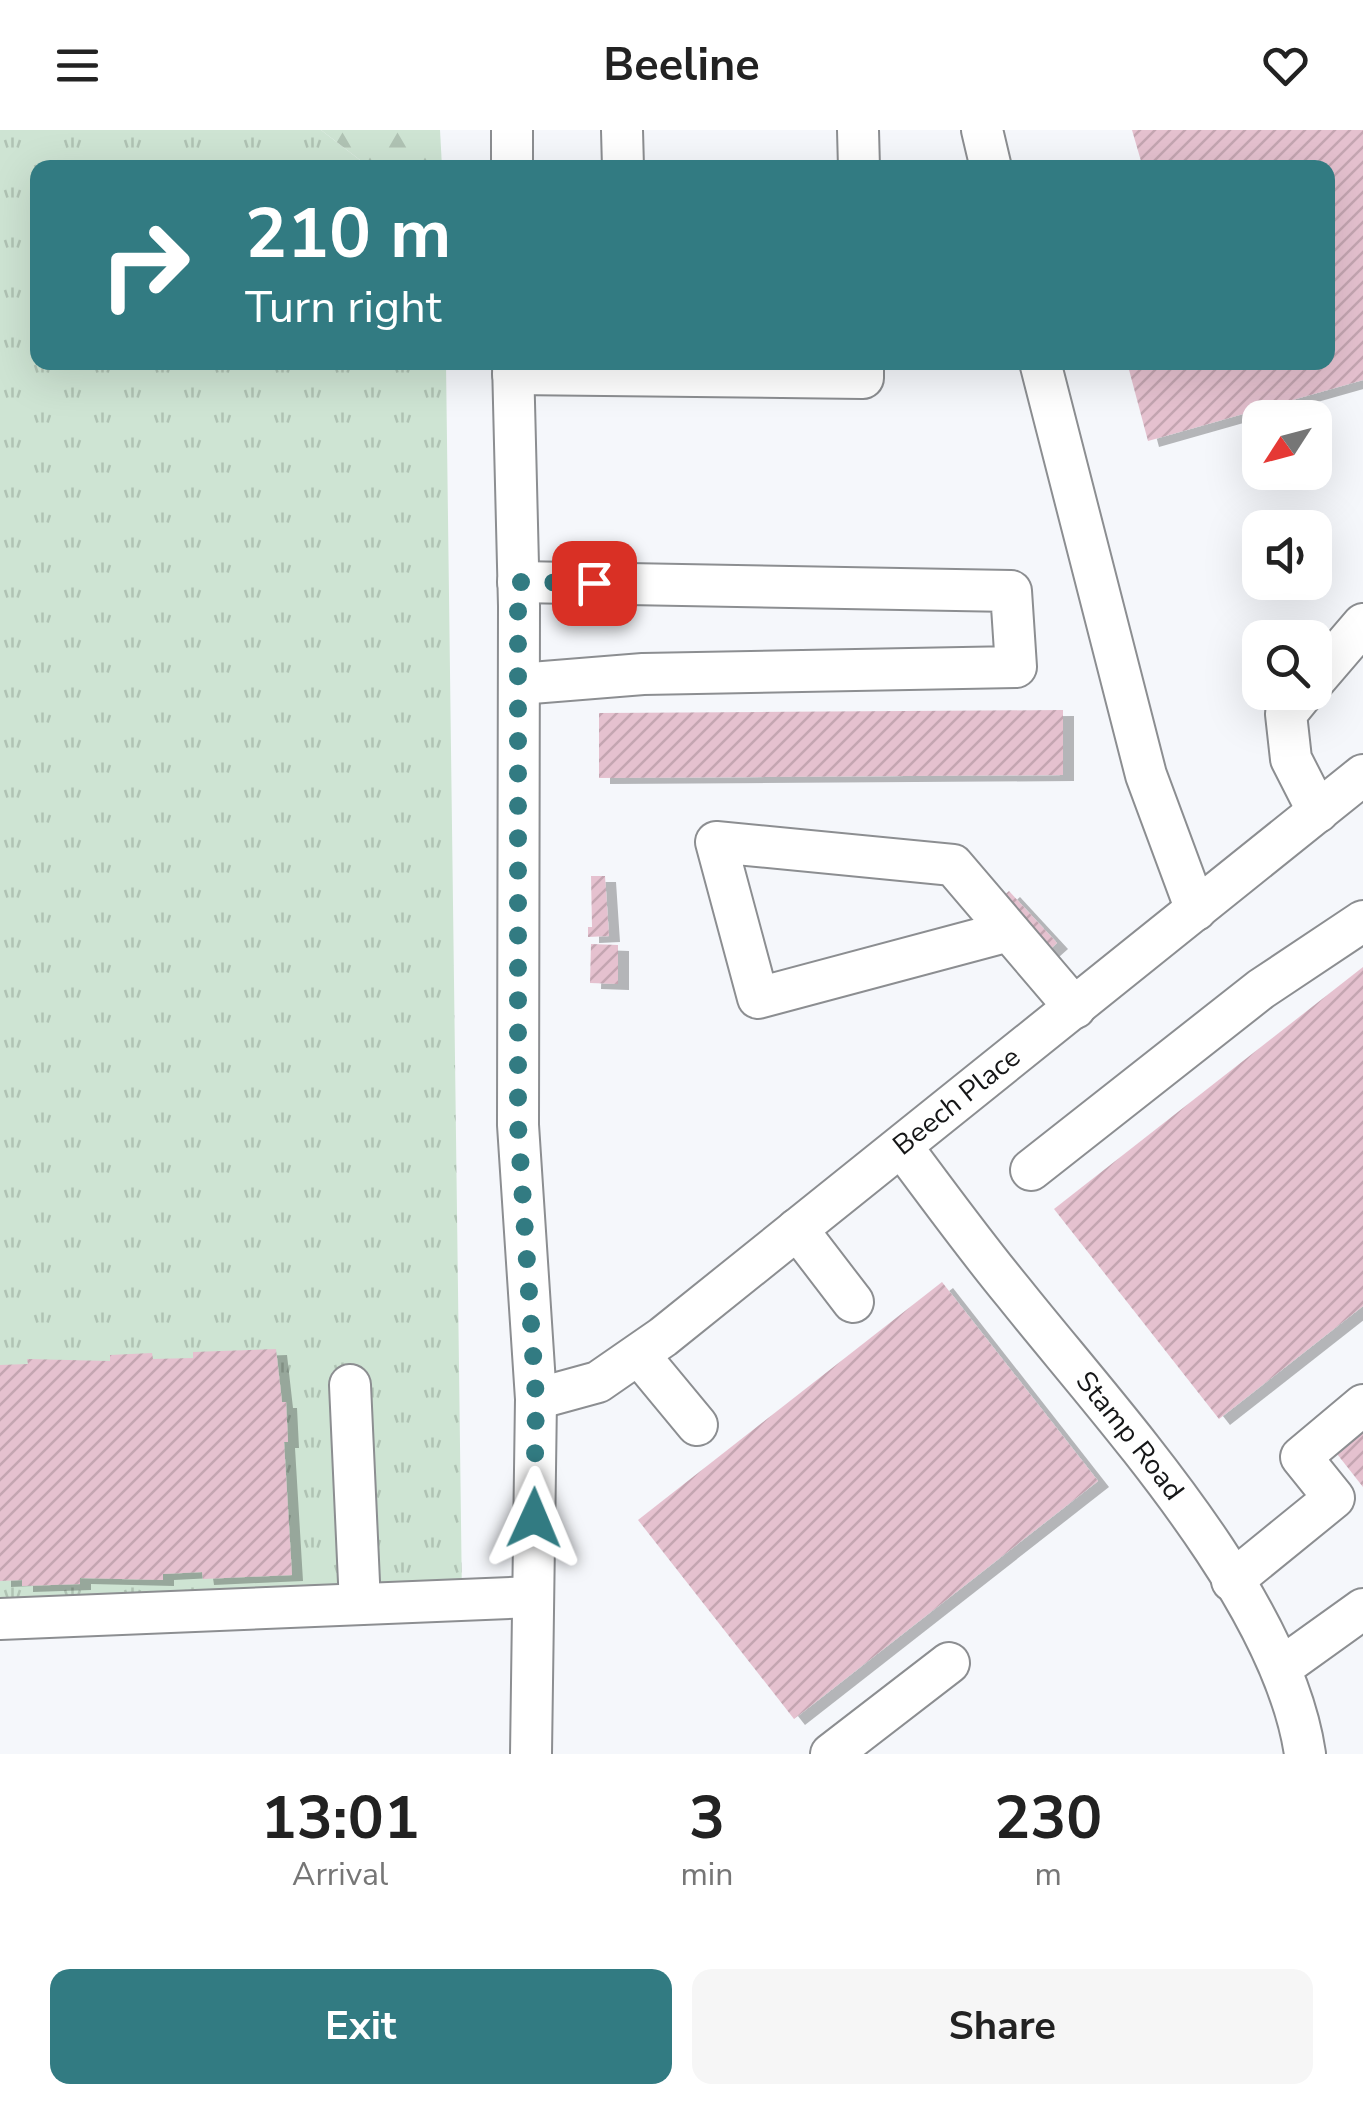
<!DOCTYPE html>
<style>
:root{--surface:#fff;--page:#f6f6f6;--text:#222;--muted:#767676;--accent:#327b82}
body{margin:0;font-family:"Nunito Sans",sans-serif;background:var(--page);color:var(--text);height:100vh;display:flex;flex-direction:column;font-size:38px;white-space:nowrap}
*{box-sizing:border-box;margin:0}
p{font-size:32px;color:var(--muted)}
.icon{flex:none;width:55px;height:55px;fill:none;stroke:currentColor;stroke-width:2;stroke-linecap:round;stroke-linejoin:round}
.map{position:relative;height:1624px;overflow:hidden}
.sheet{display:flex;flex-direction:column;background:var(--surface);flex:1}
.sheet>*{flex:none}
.banner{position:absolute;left:30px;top:30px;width:1305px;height:210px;border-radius:20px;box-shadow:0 10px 40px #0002;background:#327b82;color:#fff;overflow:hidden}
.needle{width:65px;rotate:234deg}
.tools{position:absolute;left:1242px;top:270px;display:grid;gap:20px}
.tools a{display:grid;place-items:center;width:90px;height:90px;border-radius:20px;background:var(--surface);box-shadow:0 10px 40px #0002;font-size:50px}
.pin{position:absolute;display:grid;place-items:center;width:85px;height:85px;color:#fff;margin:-42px;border-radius:20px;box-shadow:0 5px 15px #0006}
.me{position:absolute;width:110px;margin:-55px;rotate:1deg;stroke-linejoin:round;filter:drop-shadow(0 0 8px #0008)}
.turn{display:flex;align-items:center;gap:35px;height:210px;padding:0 50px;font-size:45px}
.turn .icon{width:130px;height:130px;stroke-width:2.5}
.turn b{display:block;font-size:70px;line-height:85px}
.eta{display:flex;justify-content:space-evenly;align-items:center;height:170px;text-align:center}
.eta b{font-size:60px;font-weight:700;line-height:70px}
.button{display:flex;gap:20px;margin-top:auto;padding:20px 50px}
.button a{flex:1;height:115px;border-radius:20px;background:var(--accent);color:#fff;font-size:40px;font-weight:700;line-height:115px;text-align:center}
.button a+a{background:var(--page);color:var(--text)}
header{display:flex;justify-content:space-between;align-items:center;height:130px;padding:0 50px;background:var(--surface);font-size:45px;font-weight:700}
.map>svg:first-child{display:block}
.grass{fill:url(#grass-tufts)}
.forest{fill:url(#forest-firs)}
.building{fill:url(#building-hatch);filter:url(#shadow)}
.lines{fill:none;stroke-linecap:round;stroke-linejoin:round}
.minor-casing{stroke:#8c8e91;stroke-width:44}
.minor{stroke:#fff;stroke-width:40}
.route{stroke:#327b82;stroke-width:18;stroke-dasharray:0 32.4}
.labels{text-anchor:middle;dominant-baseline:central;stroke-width:8;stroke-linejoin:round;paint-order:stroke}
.street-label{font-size:28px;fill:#151617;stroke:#f5f7fb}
</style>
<header><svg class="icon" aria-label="menu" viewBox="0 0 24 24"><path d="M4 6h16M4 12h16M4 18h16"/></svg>Beeline<svg class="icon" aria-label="heart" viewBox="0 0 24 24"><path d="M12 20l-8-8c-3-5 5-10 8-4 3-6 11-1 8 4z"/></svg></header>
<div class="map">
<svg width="1363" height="1624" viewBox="0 0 1363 1624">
<defs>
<pattern id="grass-tufts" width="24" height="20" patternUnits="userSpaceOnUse" patternTransform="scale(2.5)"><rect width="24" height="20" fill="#cee4d3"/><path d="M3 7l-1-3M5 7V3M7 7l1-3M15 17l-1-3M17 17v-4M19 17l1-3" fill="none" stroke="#b0c3b4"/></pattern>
<pattern id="forest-firs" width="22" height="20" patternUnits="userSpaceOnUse" patternTransform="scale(2.5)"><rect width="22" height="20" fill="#cee4d3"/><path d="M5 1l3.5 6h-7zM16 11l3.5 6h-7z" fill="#b0c3b4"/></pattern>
<pattern id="building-hatch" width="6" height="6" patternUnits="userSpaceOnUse" patternTransform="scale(2.5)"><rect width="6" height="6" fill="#e5c1cf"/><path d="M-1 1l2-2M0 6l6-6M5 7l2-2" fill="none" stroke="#c4a5b1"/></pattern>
<filter id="shadow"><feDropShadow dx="11" dy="6" stdDeviation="0" flood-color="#0004"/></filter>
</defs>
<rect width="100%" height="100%" fill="#f5f7fb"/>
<path class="grass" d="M0,0H321L369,37L38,38V232L446,233L462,1469L0,1494Z"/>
<path class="forest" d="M321,0H440L442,37H369Z"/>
<g class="building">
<path d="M1132,0H1363V250L1148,311L1128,236L1328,232V38H1143Z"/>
<path d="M1063,580V645L599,648V583Z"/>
<path d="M591,746H605L609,806L588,807V797H592Z"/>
<path d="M1009,761L1057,813L1048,821L999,770Z"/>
<path d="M591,814L618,815V854L590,853Z"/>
<path d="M1363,837V1176L1219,1289L1054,1079Z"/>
<path d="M942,1152L1098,1351L794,1589L638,1390Z"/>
<path d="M276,1219L282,1272H286L288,1312H284L292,1445L203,1449L202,1442L163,1444V1450L80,1448V1454L22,1456V1450L0,1451V1235L28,1234L27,1229L110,1231V1225L152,1223L153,1229L193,1228V1222Z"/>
<path d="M1363,1288V1357L1330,1315Z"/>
</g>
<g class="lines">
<g class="minor-casing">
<g id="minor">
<path d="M622,0L623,38"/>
<path d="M858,0L859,38"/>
<path d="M982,0L991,38"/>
<path d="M512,38V0"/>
<path d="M513,232L519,476L518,995L536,1269L531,1624"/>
<path d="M1040,232L1146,645L1196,780"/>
<path d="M513,244L863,248V232"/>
<path d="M518,452L1011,461L1016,537L643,544L519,554"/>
<path d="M1315,550L1363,494"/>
<path d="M1304,562L1286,584L1291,629L1318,682"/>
<path d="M1009,801L758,868L716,712L953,735L1075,878"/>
<path id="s1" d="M902,1017C939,1066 975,1116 1014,1163C1112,1286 1282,1467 1305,1624"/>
<path d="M1031,1040L1261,859L1363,791"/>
<path d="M797,1099L853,1172"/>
<path d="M639,1225L697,1295"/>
<path d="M350,1255L360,1474"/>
<path id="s2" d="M536,1269L598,1252L663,1207L1363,645"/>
<path d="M1232,1451L1334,1368L1301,1327L1363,1275"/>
<path d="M0,1489L533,1467"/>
<path d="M1282,1537L1363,1479"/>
<path d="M831,1624L949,1533"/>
</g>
</g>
<use href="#minor" class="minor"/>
</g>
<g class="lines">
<path class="route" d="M534,1388L536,1269L518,995V452L594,453"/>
</g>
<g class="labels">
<g class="street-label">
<text stroke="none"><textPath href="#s2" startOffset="520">Beech Place</textPath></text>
<text stroke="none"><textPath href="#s1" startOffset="368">Stamp Road</textPath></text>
</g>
</g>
</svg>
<div class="tools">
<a><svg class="needle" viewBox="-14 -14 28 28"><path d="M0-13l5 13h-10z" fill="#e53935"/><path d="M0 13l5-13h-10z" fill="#767676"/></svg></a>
<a><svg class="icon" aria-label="sound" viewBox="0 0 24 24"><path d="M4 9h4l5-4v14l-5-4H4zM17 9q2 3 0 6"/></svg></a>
<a><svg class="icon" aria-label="search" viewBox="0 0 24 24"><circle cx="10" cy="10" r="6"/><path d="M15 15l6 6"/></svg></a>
</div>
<div class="pin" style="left:594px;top:453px;background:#d93025"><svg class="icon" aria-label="arrive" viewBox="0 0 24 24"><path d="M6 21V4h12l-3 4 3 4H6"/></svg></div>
<svg class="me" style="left:534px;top:1388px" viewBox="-20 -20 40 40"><path d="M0-17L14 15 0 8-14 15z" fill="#327b82" stroke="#fff" stroke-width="4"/></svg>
<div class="banner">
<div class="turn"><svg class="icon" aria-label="right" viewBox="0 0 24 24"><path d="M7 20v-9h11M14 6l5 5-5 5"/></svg><div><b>210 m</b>Turn right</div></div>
</div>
</div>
<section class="sheet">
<div class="eta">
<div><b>13:01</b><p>Arrival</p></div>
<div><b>3</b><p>min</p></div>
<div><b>230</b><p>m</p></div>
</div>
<div class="button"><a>Exit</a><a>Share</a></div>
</section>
